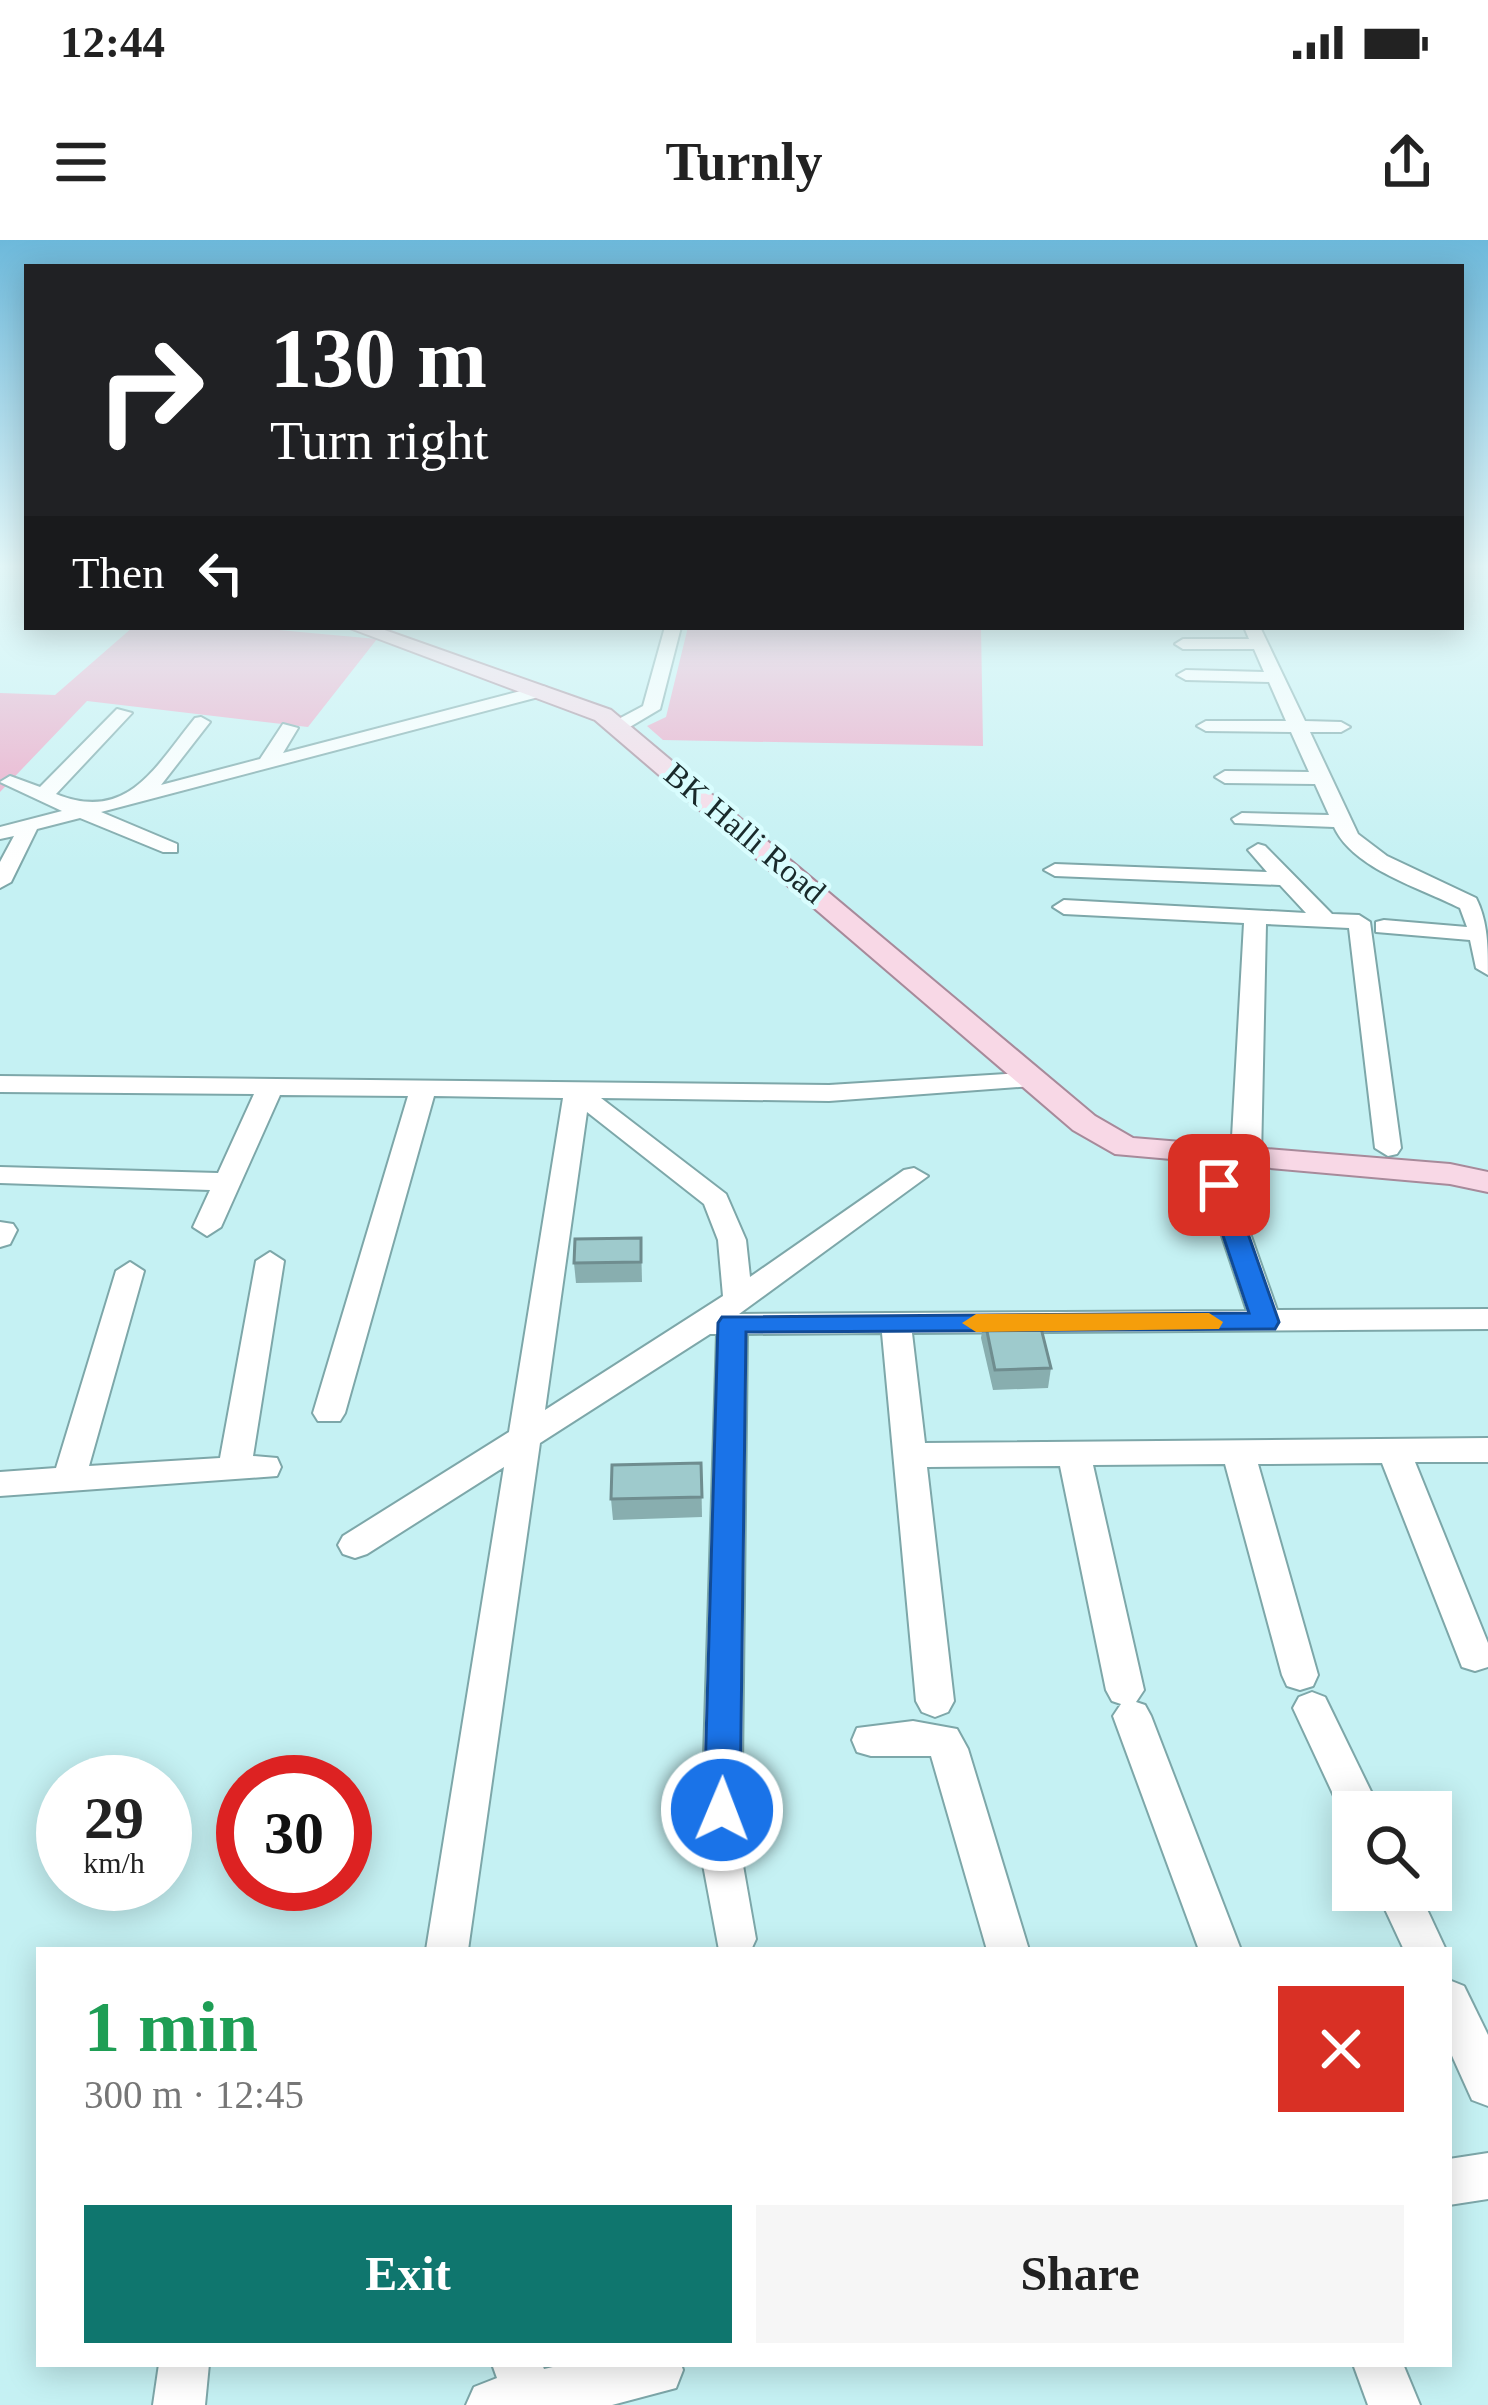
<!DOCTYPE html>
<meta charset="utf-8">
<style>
:root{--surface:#fff;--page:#f6f6f6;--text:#222;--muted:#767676;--accent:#0f766e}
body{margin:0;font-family:Georgia,serif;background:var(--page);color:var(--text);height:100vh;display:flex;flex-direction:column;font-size:45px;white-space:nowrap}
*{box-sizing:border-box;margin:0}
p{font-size:39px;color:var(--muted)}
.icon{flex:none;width:66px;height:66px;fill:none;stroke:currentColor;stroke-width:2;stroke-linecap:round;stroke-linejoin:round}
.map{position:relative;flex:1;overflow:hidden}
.sheet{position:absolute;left:36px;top:1707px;width:1416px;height:420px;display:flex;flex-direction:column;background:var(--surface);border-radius:0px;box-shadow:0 6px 30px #0003}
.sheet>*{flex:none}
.top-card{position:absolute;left:24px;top:24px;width:1440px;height:366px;border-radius:0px;box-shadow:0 6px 30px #0003;background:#202124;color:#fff;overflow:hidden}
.controls{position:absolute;left:1332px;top:1551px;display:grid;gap:24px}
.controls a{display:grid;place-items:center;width:120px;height:120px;border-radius:0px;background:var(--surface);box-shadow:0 6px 30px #0003;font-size:60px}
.speed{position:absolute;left:36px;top:1515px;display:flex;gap:24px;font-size:60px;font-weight:700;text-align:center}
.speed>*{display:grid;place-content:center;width:156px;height:156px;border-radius:50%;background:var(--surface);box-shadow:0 6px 30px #0003;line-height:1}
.speed small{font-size:30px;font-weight:400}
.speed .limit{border:18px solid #d22;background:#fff;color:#111}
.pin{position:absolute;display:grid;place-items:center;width:102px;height:102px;color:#fff;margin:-51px;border-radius:24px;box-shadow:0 6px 18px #0006}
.me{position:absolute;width:132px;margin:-66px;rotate:1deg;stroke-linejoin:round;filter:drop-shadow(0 0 9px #0008)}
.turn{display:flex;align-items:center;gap:42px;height:252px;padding:0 48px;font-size:54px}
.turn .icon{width:156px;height:156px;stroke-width:2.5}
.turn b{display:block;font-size:84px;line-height:102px}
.then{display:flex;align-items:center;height:114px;padding:0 48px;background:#0003;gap:24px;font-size:45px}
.round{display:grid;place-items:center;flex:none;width:126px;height:126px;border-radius:0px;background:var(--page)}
.overview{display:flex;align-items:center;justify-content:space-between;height:204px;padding:0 48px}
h1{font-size:72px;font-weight:700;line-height:90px;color:#1e9e55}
.cta{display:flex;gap:24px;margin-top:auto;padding:24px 48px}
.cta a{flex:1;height:138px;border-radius:0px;background:var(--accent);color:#fff;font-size:48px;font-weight:700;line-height:138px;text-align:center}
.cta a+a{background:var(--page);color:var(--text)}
.status{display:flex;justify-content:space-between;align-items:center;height:84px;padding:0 60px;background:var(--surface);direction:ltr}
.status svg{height:33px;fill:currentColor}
header{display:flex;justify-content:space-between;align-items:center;height:156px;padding:0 48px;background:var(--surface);font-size:54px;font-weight:700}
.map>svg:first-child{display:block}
.green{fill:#eda7c7}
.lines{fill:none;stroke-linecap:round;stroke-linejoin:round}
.minor-casing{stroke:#7da7a9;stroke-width:4}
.major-casing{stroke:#a78a9a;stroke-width:4}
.minor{fill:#fff;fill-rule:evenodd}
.major{fill:#f8d8e6;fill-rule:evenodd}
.wall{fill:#88aeaf}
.building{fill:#9ecacc;stroke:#6f8d8f;stroke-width:3}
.route{fill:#1a73e8;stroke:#114b97;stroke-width:3}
.slow{fill:#f59e0b}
.labels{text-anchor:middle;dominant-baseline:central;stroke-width:9;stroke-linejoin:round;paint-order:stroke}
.far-street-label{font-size:33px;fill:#192a2b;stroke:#d9fdfe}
</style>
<div class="status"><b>12:44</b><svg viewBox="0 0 49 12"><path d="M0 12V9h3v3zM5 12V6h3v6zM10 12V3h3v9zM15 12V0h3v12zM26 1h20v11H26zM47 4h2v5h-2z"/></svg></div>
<header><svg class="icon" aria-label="menu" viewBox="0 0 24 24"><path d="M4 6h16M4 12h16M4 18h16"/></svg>Turnly<svg class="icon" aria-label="share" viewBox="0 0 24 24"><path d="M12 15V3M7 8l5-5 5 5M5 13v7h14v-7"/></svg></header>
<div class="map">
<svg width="1488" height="2165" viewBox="0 0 1488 2165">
<rect width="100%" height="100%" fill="#c5f1f3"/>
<g class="green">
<path d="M133,387H245L377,399L308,487L87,461L0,552V453L55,455Z"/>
<path d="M688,387H981L983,506L663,500L647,486L666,477Z"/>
</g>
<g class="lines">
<g class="minor-casing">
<g id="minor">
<path d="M665,387H681L660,469L623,491H611V483L643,466Z"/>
<path d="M1244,387H1260L1305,481L1341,482L1350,487L1341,492H1310L1358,594L1387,616L1476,658C1488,682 1488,707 1488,735L1476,728L1470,700L1376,692V682L1384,680L1467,687L1460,668C1421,648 1353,629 1334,587L1235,583L1232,579L1242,573L1329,575L1315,544L1225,543L1215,537L1225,531L1309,532L1291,492L1206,491L1197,486L1206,481H1286L1269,442L1186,440L1177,435L1186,430L1264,432L1254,409H1183L1175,404L1183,399H1249Z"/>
<path d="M540,446L546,447V455L101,572L177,604V612H163L80,578L37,589L11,642L0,648V622L14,596L0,599V587L62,571L0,542L10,536L40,547L117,469L132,473L56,554C128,583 155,527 195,478L201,477L210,482L161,545L260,519L283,484L298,488L283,513Z"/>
<path d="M1258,604L1265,606L1332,674L1359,675L1370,682L1401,908L1397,914L1388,916L1375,908L1349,688L1266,684L1261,918L1248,926L1235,918L1232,897L1244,683L1064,674L1053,667L1064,660L1306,673L1280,645L1055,636L1044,630L1055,624L1267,632L1248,610Z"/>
<path d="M1036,832L1049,840L1045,845L829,861L601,858L726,954L746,1000L750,1037L904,930L914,928L928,936L739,1074L1247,1071L1205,945L1219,937L1233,945L1277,1070L1488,1069V1089L912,1093L925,1203L1488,1198V1222H1415L1488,1403V1427L1475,1431L1462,1427L1382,1223L1258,1224L1318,1435L1313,1446L1300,1450L1287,1446L1282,1435L1225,1224L1093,1225L1144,1450L1136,1462L1145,1465L1151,1476L1241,1710H1199L1113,1476L1121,1464L1112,1461L1106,1450L1060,1226L927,1227L954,1461L948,1472L935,1477L922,1472L916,1461L882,1093L747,1094L741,1614L756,1699L751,1710H719L701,1614L717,1094H710L540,1203L468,1710H426L504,1227L367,1314L355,1318L343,1314L338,1305L343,1296L509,1192L563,858L434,856L345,1173L340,1181H318L313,1173L408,856L280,855L221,987L207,996L193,987L210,950L0,943V927L218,933L254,854L0,852V836L829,845ZM587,872L704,964L718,1000L723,1056L545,1170Z"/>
<path d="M0,982L13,984L17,990L10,1004L0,1007Z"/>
<path d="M270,1012L284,1021L253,1216L277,1218L281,1227L277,1236L0,1256V1232L56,1228L116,1031L130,1022L144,1031L89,1226L220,1218L256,1021Z"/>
<path d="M1312,1452L1325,1457L1381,1572H1353V1587L1347,1584L1293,1468L1299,1457Z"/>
<path d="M913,1481L957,1489L968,1509L1029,1710H987L931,1516H871L857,1512L852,1500L857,1488Z"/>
<path d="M1376,1650H1418L1446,1710H1404Z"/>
<path d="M1449,1740L1464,1746L1488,1795V1866L1472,1860L1449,1809Z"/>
<path d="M1488,1913V1959L1449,1965V1919Z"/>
<path d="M159,2124H209L205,2165H153Z"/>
<path d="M492,2124H542L544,2129L566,2124H681L683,2130L676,2148L612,2165H466L474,2147L497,2138Z"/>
<path d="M1353,2124H1403L1420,2165H1368Z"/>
</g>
</g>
<g class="major-casing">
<path id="major" d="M347,387H376L611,470L1095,876L1133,898L1450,924L1488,932V952L1450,944L1115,914L1073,890L595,480Z"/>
</g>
<use href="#minor" class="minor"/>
<use href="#major" class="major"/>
</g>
<g class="wall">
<path d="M641,998L642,1042L576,1043L574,1023Z"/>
<path d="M984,1077L1051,1128L1048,1148L993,1150L981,1098Z"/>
<path d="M701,1223L702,1277L613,1280L611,1259Z"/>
</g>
<g class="building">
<path d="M641,998V1022L574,1023L575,999Z"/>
<path d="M1038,1076L1051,1128L995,1130L984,1077Z"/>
<path d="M701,1223L702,1257L611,1259L612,1225Z"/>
</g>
<linearGradient id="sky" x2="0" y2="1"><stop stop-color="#6db9db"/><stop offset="0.52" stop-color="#e5f9fa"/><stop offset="1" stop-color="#e5f9fa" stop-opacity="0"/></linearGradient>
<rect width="1488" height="628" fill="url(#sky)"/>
<path class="route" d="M1219,938L1231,945L1279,1082L1275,1089L746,1092L740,1570L735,1581L722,1585L709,1581L704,1570L718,1083L722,1077L1249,1073L1206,945Z"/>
<path class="slow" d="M1209,1073L1223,1082L1219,1089L976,1092L962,1083L976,1074Z"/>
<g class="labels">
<g class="far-street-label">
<text transform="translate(745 593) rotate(40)">BK Halli Road</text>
</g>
</g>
</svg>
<div class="controls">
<a><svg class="icon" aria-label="search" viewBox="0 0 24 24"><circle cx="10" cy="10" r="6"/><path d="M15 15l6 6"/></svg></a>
</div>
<div class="speed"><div>29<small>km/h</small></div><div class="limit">30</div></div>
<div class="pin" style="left:1219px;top:945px;background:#d93025"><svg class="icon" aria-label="arrive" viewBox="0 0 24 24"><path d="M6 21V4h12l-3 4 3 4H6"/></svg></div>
<svg class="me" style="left:722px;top:1570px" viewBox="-20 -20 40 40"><circle r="17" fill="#1a73e8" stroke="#fff" stroke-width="3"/><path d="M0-11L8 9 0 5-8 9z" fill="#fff"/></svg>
<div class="top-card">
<div class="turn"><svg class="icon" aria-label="right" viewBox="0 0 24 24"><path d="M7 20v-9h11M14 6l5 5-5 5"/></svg><div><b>130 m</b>Turn right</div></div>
<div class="then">Then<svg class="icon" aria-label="left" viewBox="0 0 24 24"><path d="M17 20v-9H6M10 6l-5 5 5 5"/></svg></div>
</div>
<section class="sheet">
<div class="overview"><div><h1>1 min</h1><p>300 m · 12:45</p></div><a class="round" style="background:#d93025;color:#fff"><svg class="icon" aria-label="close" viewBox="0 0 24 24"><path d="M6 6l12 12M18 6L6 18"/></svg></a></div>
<div class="cta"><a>Exit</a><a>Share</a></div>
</section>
</div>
